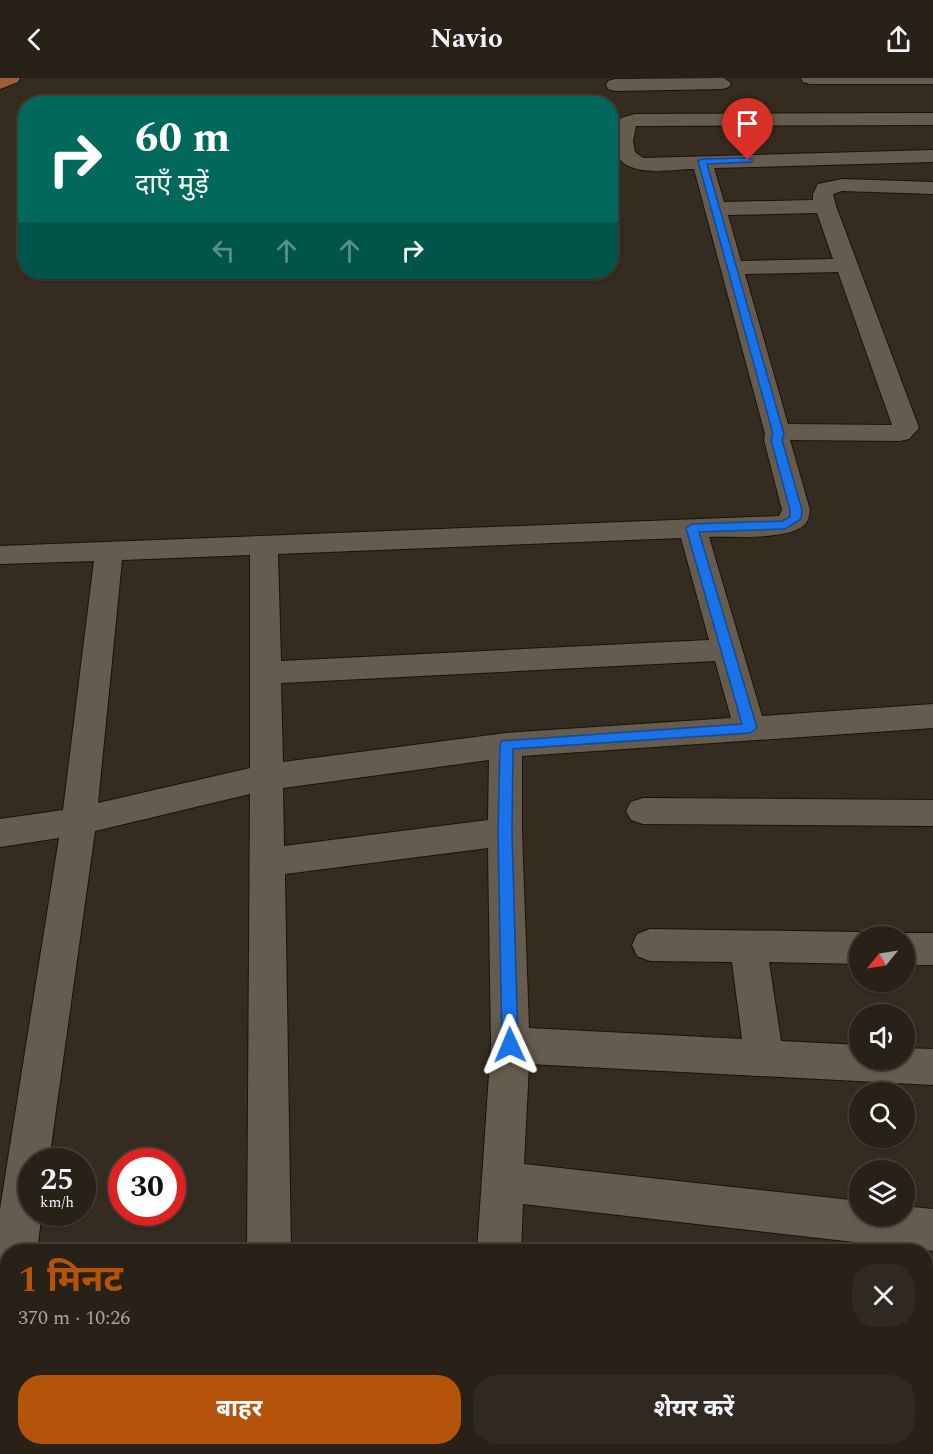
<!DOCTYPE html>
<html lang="hi">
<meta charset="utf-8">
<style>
:root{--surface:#272118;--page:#2f2921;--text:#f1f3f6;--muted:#a4a3a2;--line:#433e37;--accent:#b45309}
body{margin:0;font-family:Spectral,"Noto Sans Devanagari",serif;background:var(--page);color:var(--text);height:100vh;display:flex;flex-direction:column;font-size:22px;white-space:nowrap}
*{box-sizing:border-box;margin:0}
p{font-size:20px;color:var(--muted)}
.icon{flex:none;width:33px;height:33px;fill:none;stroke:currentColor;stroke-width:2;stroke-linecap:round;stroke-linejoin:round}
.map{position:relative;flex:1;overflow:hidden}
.details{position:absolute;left:0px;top:1166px;width:933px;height:212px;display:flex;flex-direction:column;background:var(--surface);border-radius:24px 24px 0 0;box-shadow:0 2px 4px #0004,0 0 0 2px var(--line)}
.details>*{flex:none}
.guide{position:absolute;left:18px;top:18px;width:600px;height:183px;border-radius:24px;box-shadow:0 2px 4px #0004,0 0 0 2px var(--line);background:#00695c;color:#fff;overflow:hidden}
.needle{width:39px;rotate:240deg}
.controls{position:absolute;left:849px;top:848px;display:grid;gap:12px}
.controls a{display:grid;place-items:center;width:66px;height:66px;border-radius:50%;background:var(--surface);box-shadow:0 2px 4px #0004,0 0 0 2px var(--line);font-size:30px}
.speed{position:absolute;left:18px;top:1070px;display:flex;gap:12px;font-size:30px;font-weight:700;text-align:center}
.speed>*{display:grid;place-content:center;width:78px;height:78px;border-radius:50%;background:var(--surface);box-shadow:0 2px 4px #0004,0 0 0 2px var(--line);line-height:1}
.speed small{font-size:15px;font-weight:400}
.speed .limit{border:9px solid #d22;background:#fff;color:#111}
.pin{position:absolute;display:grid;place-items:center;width:51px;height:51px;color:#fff;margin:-62px -26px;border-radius:50% 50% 50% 0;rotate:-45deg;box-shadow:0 0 6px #0007}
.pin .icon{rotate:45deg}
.me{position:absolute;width:66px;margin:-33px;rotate:359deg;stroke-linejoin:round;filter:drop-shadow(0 0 4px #0008)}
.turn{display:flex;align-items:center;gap:21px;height:126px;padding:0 18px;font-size:27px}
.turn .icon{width:78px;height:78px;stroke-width:2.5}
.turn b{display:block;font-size:42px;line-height:51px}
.lanes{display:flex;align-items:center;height:57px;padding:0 18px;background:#0003;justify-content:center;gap:30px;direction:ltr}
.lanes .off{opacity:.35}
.round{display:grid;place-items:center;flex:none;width:63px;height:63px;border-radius:24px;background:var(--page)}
.head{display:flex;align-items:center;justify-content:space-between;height:102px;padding:0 18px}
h1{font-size:36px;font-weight:700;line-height:45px;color:var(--accent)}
.primary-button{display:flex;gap:12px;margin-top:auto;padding:12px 18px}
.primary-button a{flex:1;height:69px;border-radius:24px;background:var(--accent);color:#fff;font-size:24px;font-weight:700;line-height:69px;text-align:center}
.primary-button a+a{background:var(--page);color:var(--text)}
header{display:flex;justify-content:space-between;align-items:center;height:78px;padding:0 18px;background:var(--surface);font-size:27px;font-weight:700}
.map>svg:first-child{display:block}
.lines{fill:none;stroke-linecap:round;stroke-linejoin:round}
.minor-casing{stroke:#1b1409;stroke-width:2}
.major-casing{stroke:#1b1409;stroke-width:2}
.minor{fill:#655c4f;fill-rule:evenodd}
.major{fill:#a05e3c;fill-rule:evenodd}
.route{fill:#1a73e8;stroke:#114b97;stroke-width:1.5}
</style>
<header><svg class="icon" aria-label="back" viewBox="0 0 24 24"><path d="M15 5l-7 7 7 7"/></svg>Navio<svg class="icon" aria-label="share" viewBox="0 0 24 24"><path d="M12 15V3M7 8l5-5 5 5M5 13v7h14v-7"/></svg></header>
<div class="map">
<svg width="933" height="1376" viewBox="0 0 933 1376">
<rect width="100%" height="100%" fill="#342c20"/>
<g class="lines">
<g class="minor-casing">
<g id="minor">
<path d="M724,0L731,5L729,9L722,11L615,13L608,11L606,7L608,3L615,1Z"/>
<path d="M801,0H933V6H810L803,4Z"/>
<path d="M933,35V47L636,48L633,63L635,74L643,80L933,72V84L714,90L724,124L813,122V116L818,106L842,101L933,104V116L842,113L833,116L836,128L919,350L909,361L900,363L790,362L810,432C809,437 809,441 806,445C792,463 731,458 709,459L762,638L933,626V650L522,678V754L529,950L742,961L732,884L650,883L637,878L632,867L637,856L650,851L860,854L871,858H860V886L769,884L781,963L860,967V981H904V970L933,971V1007L529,986L524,1086L860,1123V1137H904V1128L933,1131V1173L523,1126L521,1173H477L491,967L488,770L285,796L291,1173H247L250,716L95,753L49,1083H32V1134H42L37,1173H8V1192L0,1188V1131L59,760L0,769V741L63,732L94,483L0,486V468L779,438L782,432L764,362L765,356L694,91C669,91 624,102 614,71C611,61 615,48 621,40L635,36ZM817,135L833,181L741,183L728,137ZM838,194L892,347L788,346L745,196ZM681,460L709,562L281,583L278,476ZM250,477V690L98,725L122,482ZM715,583L731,640L506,655L283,684L281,605ZM489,682L488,742L284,768L283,710Z"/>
<path d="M643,720L933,722V748L643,746L631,742L626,733L631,724Z"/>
<path d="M904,855H933V887H904V858H896Z"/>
<path d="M8,1200V1292L0,1295V1203Z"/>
<path d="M221,1370H269L268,1376H220Z"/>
<path d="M466,1370H513L514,1376H466Z"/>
<path d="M612,1370H659L661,1376H613Z"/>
<path d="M767,1370H861L864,1376H770Z"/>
</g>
</g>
<g class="major-casing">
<path id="major" d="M0,0H20L18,4L0,11Z"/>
</g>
<use href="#minor" class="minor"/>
<use href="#major" class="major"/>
</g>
<path class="route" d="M748,80L753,82L751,84L707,86L784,356L782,362L802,432L801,441L785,451L699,454L757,650L750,655L513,671L512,754L518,967L516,972L510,974L504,972L502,967L498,754L500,667L501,663L742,646L686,450L692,446L782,443L790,439V432L771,362L773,356L698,83L702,81Z"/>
</svg>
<div class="controls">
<a><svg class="needle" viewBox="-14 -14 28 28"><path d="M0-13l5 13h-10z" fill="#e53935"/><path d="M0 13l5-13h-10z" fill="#a4a3a2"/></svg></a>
<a><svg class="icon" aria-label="sound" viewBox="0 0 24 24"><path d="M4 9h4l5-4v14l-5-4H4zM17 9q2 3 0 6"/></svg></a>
<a><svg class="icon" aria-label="search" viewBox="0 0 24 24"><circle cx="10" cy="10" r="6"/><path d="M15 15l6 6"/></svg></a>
<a><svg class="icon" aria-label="layers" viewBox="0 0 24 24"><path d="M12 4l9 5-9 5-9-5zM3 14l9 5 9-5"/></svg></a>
</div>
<div class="speed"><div>25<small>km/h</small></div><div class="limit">30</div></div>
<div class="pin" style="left:748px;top:82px;background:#d93025"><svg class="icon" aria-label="arrive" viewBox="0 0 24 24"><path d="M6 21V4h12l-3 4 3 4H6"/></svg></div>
<svg class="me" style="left:510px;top:967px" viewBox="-20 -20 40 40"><path d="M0-17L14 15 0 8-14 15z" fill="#1a73e8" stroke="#fff" stroke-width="4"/></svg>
<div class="guide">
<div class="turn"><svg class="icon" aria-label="right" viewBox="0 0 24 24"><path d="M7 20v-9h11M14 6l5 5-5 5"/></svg><div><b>60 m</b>दाएँ मुड़ें</div></div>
<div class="lanes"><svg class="icon off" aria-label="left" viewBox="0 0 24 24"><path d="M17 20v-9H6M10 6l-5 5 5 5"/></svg><svg class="icon off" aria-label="ahead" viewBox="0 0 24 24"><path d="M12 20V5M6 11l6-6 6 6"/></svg><svg class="icon off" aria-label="ahead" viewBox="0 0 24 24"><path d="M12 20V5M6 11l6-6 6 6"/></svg><svg class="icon" aria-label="right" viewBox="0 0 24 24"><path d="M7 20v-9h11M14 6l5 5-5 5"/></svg></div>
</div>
<section class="details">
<div class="head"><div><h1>1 मिनट</h1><p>370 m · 10:26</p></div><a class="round"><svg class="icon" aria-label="close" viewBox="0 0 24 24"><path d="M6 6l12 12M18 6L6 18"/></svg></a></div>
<div class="primary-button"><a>बाहर</a><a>शेयर करें</a></div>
</section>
</div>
